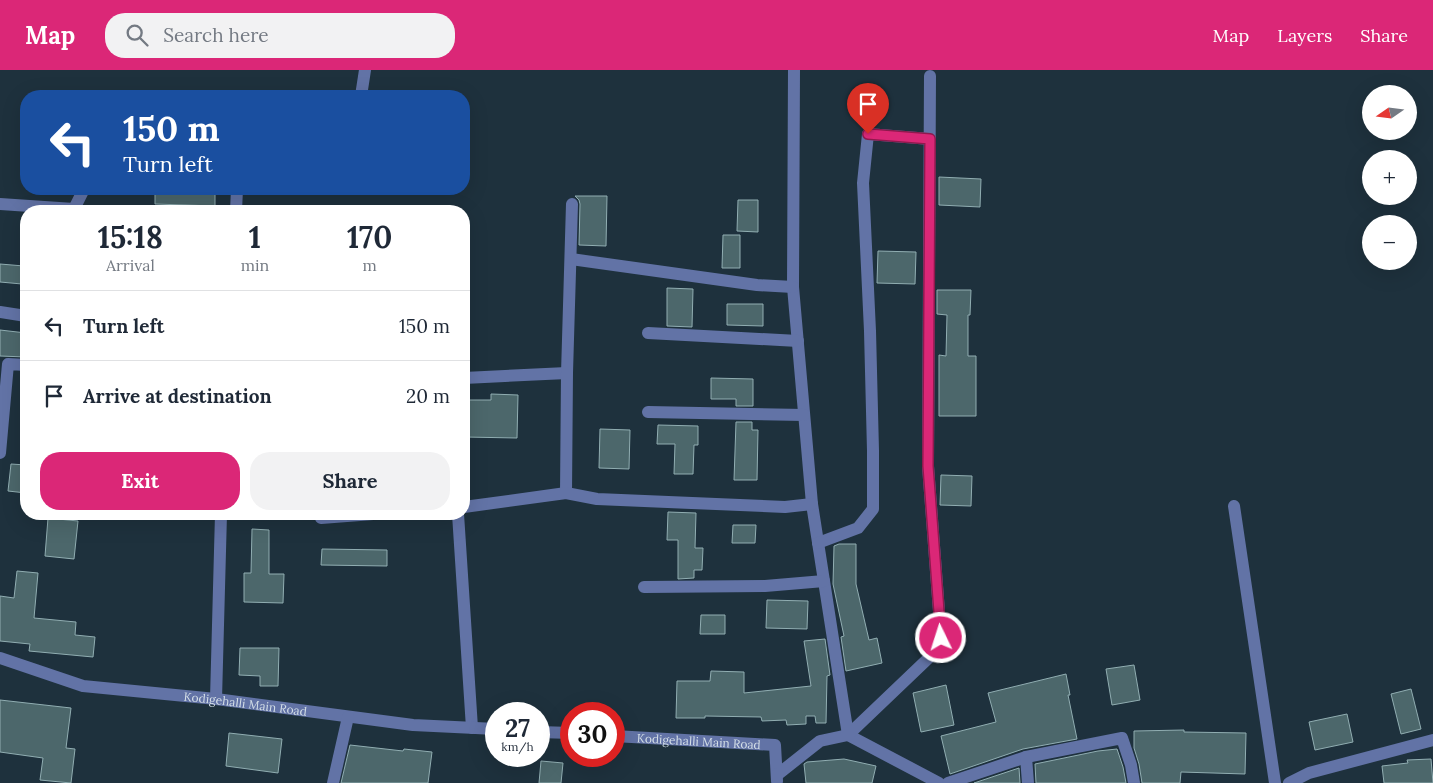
<!DOCTYPE html>
<meta charset="utf-8">
<style>
:root{--surface:#fff;--page:#f2f2f3;--text:#1f2937;--muted:#747a83;--line:#e0e1e3;--accent:#db2777}
body{margin:0;font-family:Lora,serif;background:var(--page);color:var(--text);height:100vh;display:flex;flex-direction:column;font-size:19px;white-space:nowrap}
*{box-sizing:border-box;margin:0}
p{font-size:16px;color:var(--muted)}
.icon{flex:none;width:28px;height:28px;fill:none;stroke:currentColor;stroke-width:2;stroke-linecap:round;stroke-linejoin:round}
.map{position:relative;flex:1;overflow:hidden}
.drawer{position:absolute;left:20px;top:135px;width:450px;height:315px;display:flex;flex-direction:column;background:var(--surface);border-radius:20px;box-shadow:0 5px 20px #0002}
.drawer>*{flex:none}
.hud{position:absolute;left:20px;top:20px;width:450px;height:105px;border-radius:20px;box-shadow:0 5px 20px #0002;background:#1a4fa0;color:#fff;overflow:hidden}
.needle{width:32px;rotate:256deg}
.tools{position:absolute;left:1362px;top:15px;display:grid;gap:10px}
.tools a{display:grid;place-items:center;width:55px;height:55px;border-radius:50%;background:var(--surface);box-shadow:0 5px 20px #0002;font-size:25px}
.speed{position:absolute;left:485px;top:632px;display:flex;gap:10px;font-size:25px;font-weight:700;text-align:center}
.speed>*{display:grid;place-content:center;width:65px;height:65px;border-radius:50%;background:var(--surface);box-shadow:0 5px 20px #0002;line-height:1}
.speed small{font-size:12px;font-weight:400}
.speed .limit{border:8px solid #d22;background:#fff;color:#111}
.pin{position:absolute;display:grid;place-items:center;width:42px;height:42px;color:#fff;margin:-51px -21px;border-radius:50% 50% 50% 0;rotate:-45deg;box-shadow:0 0 5px #0007}
.pin .icon{rotate:45deg}
.me{position:absolute;width:55px;margin:-28px;rotate:356deg;stroke-linejoin:round;filter:drop-shadow(0 0 4px #0008)}
.turn{display:flex;align-items:center;gap:18px;height:105px;padding:0 20px;font-size:22px}
.turn .icon{width:65px;height:65px;stroke-width:2.5}
.turn b{display:block;font-size:35px;line-height:42px}
.eta{display:flex;justify-content:space-evenly;align-items:center;height:85px;text-align:center}
.eta b{font-size:30px;font-weight:800;line-height:35px}
.button{display:flex;gap:10px;margin-top:auto;padding:10px 20px}
.button a{flex:1;height:58px;border-radius:20px;background:var(--accent);color:#fff;font-size:20px;font-weight:800;line-height:58px;text-align:center}
.button a+a{background:var(--page);color:var(--text)}
ul{padding:0;list-style:none}
li{display:flex;align-items:center;gap:15px;height:70px;padding:0 20px;border-top:1px solid var(--line)}
li div{flex:1}
li b{display:block;font-size:19px}
li em{font-style:normal}
header{display:flex;align-items:center;gap:30px;box-sizing:border-box;height:70px;padding:0 25px;background:var(--accent);color:#fff}
header strong{font-size:24px}
nav{display:flex;gap:28px;margin-inline-start:auto;font-size:18px}
.search{width:350px;height:45px;background:var(--page);display:flex;align-items:center;gap:12px;box-sizing:border-box;padding:0 18px;border-radius:20px;color:var(--muted);font-size:19px}
.map>svg:first-child{display:block}
.building{fill:#4c676b;stroke:#91aeb2}
.lines{fill:none;stroke-linecap:round;stroke-linejoin:round}
.minor{stroke:#6273a6;stroke-width:12}
.route-casing{stroke:#8e194d;stroke-width:12}
.route{stroke:#db2777;stroke-width:9}
.labels{text-anchor:middle;dominant-baseline:central;stroke-width:4;stroke-linejoin:round;paint-order:stroke}
.street-label{font-size:12px;fill:#d4dfe7;stroke:#0f181d}
</style>
<header>
<strong>Map</strong>
<div class="search"><svg class="icon" aria-label="search" viewBox="0 0 24 24"><circle cx="10" cy="10" r="6"/><path d="M15 15l6 6"/></svg>Search here</div>
<nav><a>Map</a><a>Layers</a><a>Share</a></nav>
</header>
<div class="map">
<svg width="1433" height="713" viewBox="0 0 1433 713">
<rect width="100%" height="100%" fill="#1e313d"/>
<g class="building">
<path d="M939,107L981,109L980,137L939,135Z"/>
<path d="M155,119H215V136L155,134Z"/>
<path d="M575,126H607L606,176L579,175L580,134L579,130Z"/>
<path d="M738,130H758V162L737,161Z"/>
<path d="M723,165H740V198H722Z"/>
<path d="M878,181L916,182L915,214L877,213Z"/>
<path d="M0,194L24,196L22,214L0,212Z"/>
<path d="M667,218L693,219L692,257L667,256Z"/>
<path d="M937,220H971L970,245H968V286H976V346H939V285L946,286L947,245L937,244Z"/>
<path d="M727,234H763V256L727,255Z"/>
<path d="M0,260L26,263V287L0,286Z"/>
<path d="M711,308L753,309V336H736V329H711Z"/>
<path d="M491,324L518,325L517,368L464,367V330H491Z"/>
<path d="M736,352H752V360H758L757,410H734Z"/>
<path d="M658,355L698,356V375H694L693,404H674L675,374H657Z"/>
<path d="M600,359L630,360L629,399L599,398Z"/>
<path d="M11,394L26,395V423L8,421Z"/>
<path d="M941,405L972,406L971,436L940,435Z"/>
<path d="M668,442L696,443L695,478H703L702,500H694V508L678,509V470H667Z"/>
<path d="M48,448L78,451L74,489L45,486Z"/>
<path d="M733,455H756L755,473H732Z"/>
<path d="M252,459L269,460V504H284L283,533L244,532V503H251Z"/>
<path d="M839,474H856V514L869,570L877,568L882,593L846,601L841,567L844,566L833,514L834,476Z"/>
<path d="M322,479L387,480V496L321,495Z"/>
<path d="M17,501L38,503L34,548L76,552L75,565L95,567L93,587L29,581L30,574L0,571V526L14,528Z"/>
<path d="M767,530L808,531L807,559L766,558Z"/>
<path d="M701,545H725V564H700Z"/>
<path d="M825,569L830,605L827,606L826,653H816L815,646H806V654L787,655L786,650L762,651L761,647L705,646V648H676L677,611H710L711,601L744,602V623L811,616L804,571Z"/>
<path d="M240,578H279L278,616H260V606L239,605Z"/>
<path d="M1134,595L1140,630L1112,635L1106,599Z"/>
<path d="M1066,604L1070,625H1068L1077,669L1023,679L950,704L941,666L996,652L988,623Z"/>
<path d="M946,615L954,655L921,662L913,623Z"/>
<path d="M1411,619L1421,659L1401,664L1391,624Z"/>
<path d="M0,630L71,638L66,678L75,679L71,713L40,710L43,688L0,682Z"/>
<path d="M1347,644L1353,672L1315,680L1309,652Z"/>
<path d="M1184,660V662L1246,663L1245,704L1181,702L1180,713H1142L1139,694L1134,678V661Z"/>
<path d="M229,663L282,669L278,703L226,696Z"/>
<path d="M350,675L403,681L404,679L432,682L428,713H341Z"/>
<path d="M1117,679L1123,697L1126,713H1036L1035,694L1098,681Z"/>
<path d="M844,689L876,696L872,713H806L804,694L807,692Z"/>
<path d="M1431,689L1433,713H1384L1382,696L1408,693L1407,690Z"/>
<path d="M541,691L563,693L561,713H539Z"/>
<path d="M1019,698L1020,713H974Z"/>
</g>
<g class="lines">
<g class="minor">
<path d="M794,0L793,217L812,434L848,665L939,713"/>
<path d="M361,26L365,0"/>
<path d="M0,134L74,139L73,141"/>
<path d="M74,139L84,119"/>
<path d="M236,141L237,119"/>
<path d="M571,189L757,215L793,217"/>
<path d="M0,242L26,246"/>
<path d="M648,263L798,271"/>
<path d="M464,308L567,303"/>
<path d="M648,342L804,345"/>
<path d="M0,383L8,294L26,295"/>
<path d="M566,423L567,303L572,134"/>
<path d="M1234,436L1275,713"/>
<path d="M464,437L566,423L597,429L785,437L812,434"/>
<path d="M458,444L472,658"/>
<path d="M321,448L373,444"/>
<path d="M818,473L858,458L873,439V381L870,261L863,113L868,64L930,69"/>
<path d="M644,517L765,516L824,511"/>
<path id="s1" d="M0,588L83,616L216,629L413,655L496,659"/>
<path d="M216,629L221,444"/>
<path d="M539,662L571,663"/>
<path id="s2" d="M614,666L775,675L777,711"/>
<path d="M777,705L820,671L848,665L936,581L941,568L928,396L930,6"/>
<path d="M333,713L348,647"/>
<path d="M948,713L1026,687"/>
<path d="M1028,713L1026,687L1122,668L1131,695L1134,713"/>
<path d="M1289,713L1309,703L1433,670"/>
</g>
</g>
<g class="lines">
<g class="route-casing">
<path id="route" d="M868,64L930,69L928,396L941,568"/>
</g>
<use href="#route" class="route"/>
</g>
<g class="labels">
<g class="street-label">
<text stroke="none"><textPath href="#s1" startOffset="251">Kodigehalli Main Road</textPath></text>
<text stroke="none"><textPath href="#s2" startOffset="85">Kodigehalli Main Road</textPath></text>
</g>
</g>
</svg>
<div class="tools">
<a><svg class="needle" viewBox="-14 -14 28 28"><path d="M0-13l5 13h-10z" fill="#e53935"/><path d="M0 13l5-13h-10z" fill="#747a83"/></svg></a>
<a>+</a>
<a>−</a>
</div>
<div class="speed"><div>27<small>km/h</small></div><div class="limit">30</div></div>
<div class="pin" style="left:868px;top:64px;background:#d93025"><svg class="icon" aria-label="arrive" viewBox="0 0 24 24"><path d="M6 21V4h12l-3 4 3 4H6"/></svg></div>
<svg class="me" style="left:941px;top:568px" viewBox="-20 -20 40 40"><circle r="17" fill="#db2777" stroke="#fff" stroke-width="3"/><path d="M0-11L8 9 0 5-8 9z" fill="#fff"/></svg>
<div class="hud">
<div class="turn"><svg class="icon" aria-label="left" viewBox="0 0 24 24"><path d="M17 20v-9H6M10 6l-5 5 5 5"/></svg><div><b>150 m</b>Turn left</div></div>
</div>
<section class="drawer">
<div class="eta">
<div><b>15:18</b><p>Arrival</p></div>
<div><b>1</b><p>min</p></div>
<div><b>170</b><p>m</p></div>
</div>
<ul>
<li><svg class="icon" aria-label="left" viewBox="0 0 24 24"><path d="M17 20v-9H6M10 6l-5 5 5 5"/></svg><div><b>Turn left</b></div><em>150 m</em></li>
<li><svg class="icon" aria-label="arrive" viewBox="0 0 24 24"><path d="M6 21V4h12l-3 4 3 4H6"/></svg><div><b>Arrive at destination</b></div><em>20 m</em></li>
</ul>
<div class="button"><a>Exit</a><a>Share</a></div>
</section>
</div>
